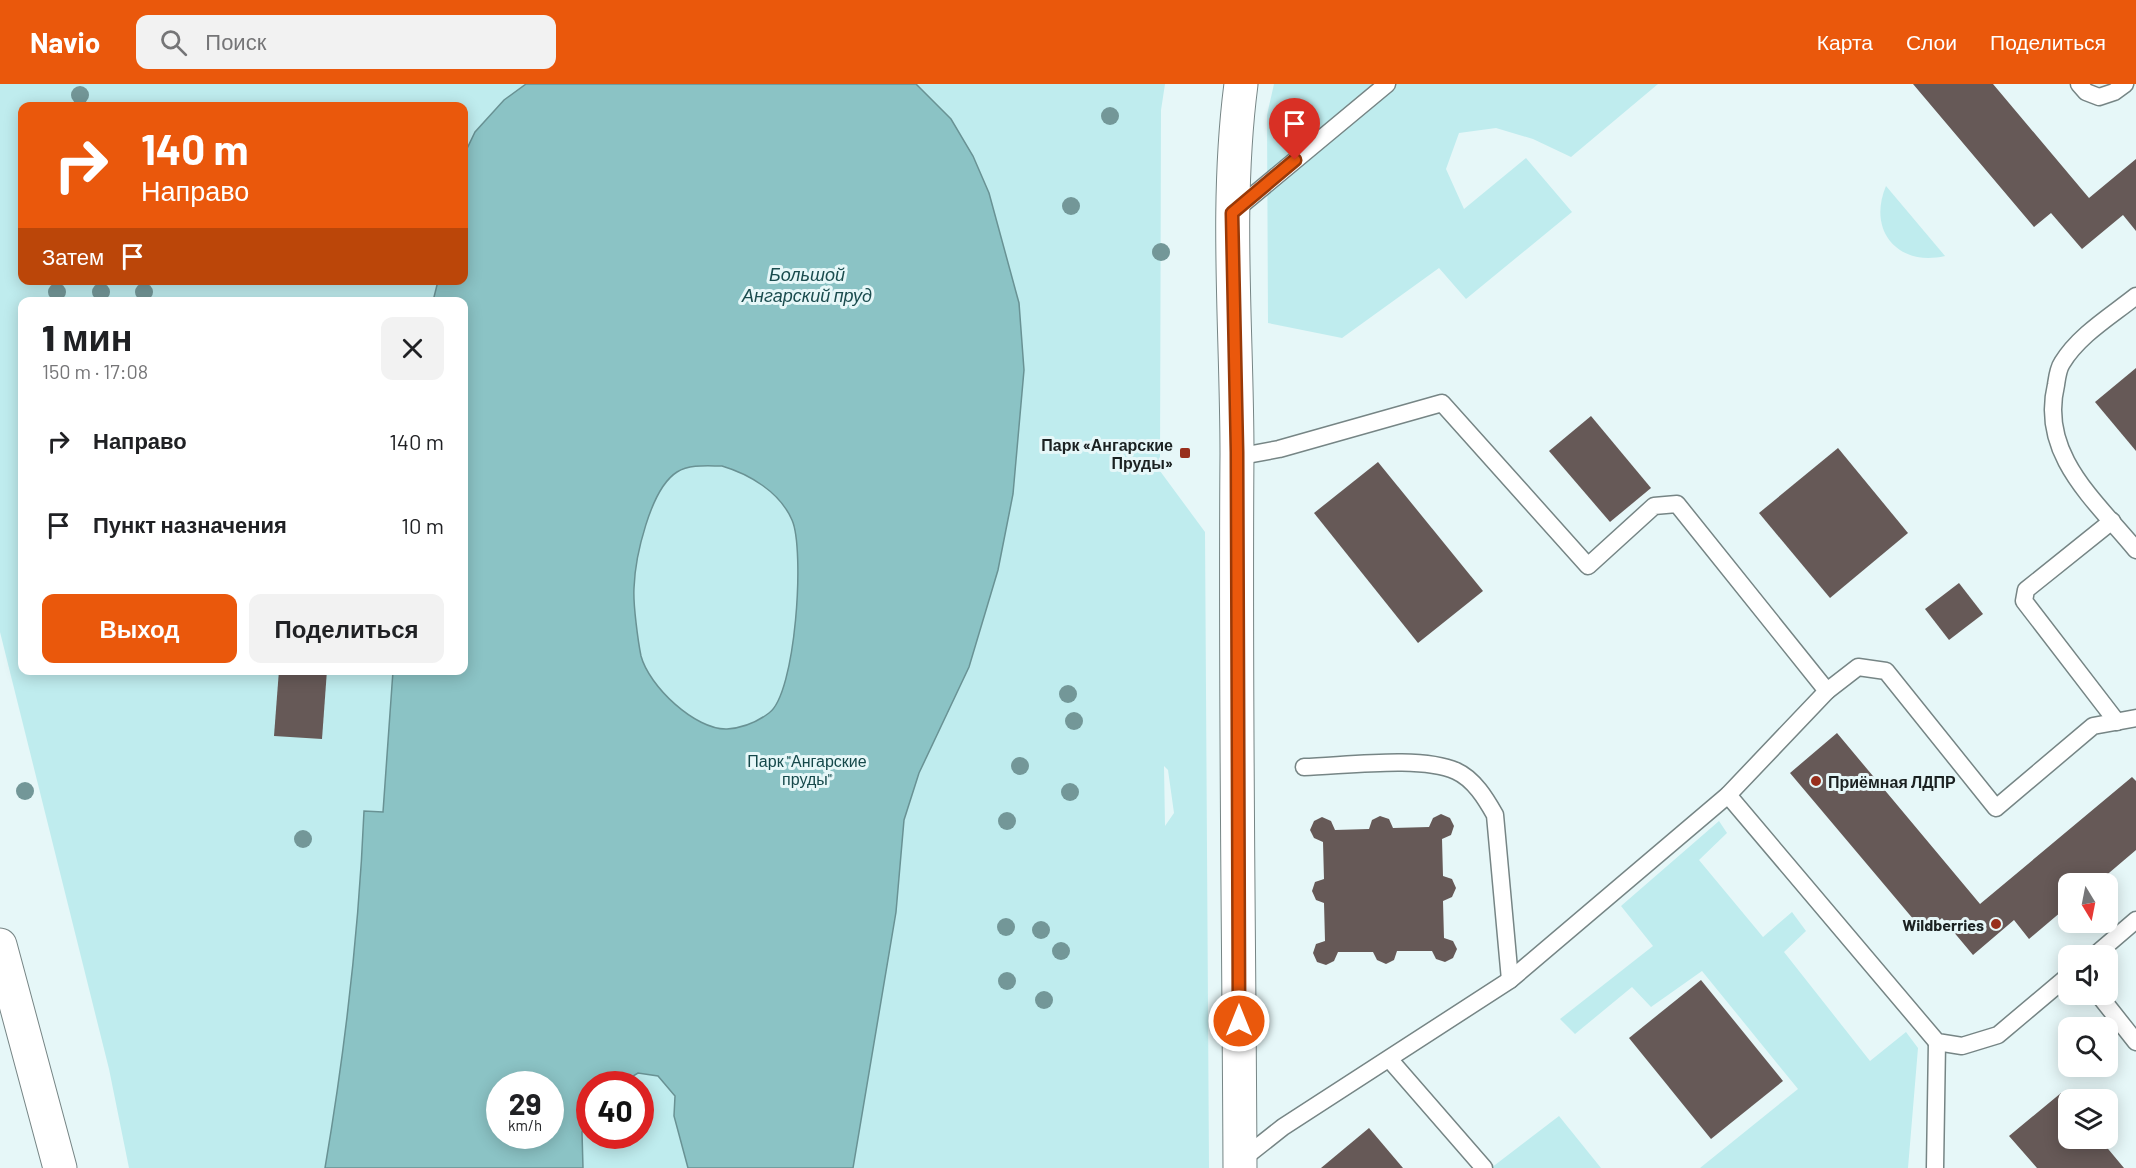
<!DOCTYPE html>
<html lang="ru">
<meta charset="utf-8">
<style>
:root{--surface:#fff;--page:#f2f2f2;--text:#202124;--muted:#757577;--accent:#ea580c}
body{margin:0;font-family:Barlow,sans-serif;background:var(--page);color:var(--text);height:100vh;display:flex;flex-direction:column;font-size:22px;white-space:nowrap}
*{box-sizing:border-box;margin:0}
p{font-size:20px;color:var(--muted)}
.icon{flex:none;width:33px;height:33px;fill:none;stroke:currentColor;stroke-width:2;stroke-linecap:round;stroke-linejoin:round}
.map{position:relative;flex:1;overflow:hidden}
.details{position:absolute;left:18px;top:213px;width:450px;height:378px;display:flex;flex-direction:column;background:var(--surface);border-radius:12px;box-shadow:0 3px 15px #0003}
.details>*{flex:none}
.top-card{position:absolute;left:18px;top:18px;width:450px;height:183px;border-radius:12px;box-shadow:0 3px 15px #0003;background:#ea580c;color:#fff;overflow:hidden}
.needle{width:39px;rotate:170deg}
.controls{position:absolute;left:2058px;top:789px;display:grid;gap:12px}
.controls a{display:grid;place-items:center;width:60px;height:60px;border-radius:12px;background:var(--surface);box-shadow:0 3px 15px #0003;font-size:30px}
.speed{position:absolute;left:486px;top:987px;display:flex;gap:12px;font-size:30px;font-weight:700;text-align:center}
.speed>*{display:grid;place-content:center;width:78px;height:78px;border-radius:50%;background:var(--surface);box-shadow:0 3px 15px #0003;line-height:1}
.speed small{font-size:15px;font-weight:400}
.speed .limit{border:9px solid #d22;background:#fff;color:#111}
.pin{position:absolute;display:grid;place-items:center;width:51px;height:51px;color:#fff;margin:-62px -26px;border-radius:50% 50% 50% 0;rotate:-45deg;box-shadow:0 0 6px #0007}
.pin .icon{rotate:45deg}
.me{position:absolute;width:66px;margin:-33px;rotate:0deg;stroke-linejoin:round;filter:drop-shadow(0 0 4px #0008)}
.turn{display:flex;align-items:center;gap:21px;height:126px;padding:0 24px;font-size:27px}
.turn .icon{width:78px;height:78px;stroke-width:2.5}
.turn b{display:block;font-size:42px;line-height:51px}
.then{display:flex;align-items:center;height:57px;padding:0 24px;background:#0003;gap:12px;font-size:22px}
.round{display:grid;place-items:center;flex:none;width:63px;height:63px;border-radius:12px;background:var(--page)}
.headline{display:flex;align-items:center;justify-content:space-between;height:102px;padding:0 24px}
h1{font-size:36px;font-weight:800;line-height:45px}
.cta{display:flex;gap:12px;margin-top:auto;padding:12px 24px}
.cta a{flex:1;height:69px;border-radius:12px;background:var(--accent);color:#fff;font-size:24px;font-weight:800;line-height:69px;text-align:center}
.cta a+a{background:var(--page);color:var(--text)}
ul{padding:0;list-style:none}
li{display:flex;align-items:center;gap:18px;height:84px;padding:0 24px}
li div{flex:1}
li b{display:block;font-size:22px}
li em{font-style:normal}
header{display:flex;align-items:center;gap:36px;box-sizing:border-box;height:84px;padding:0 30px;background:var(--accent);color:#fff}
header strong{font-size:28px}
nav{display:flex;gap:33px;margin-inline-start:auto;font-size:21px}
.search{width:420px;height:54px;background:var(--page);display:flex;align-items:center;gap:15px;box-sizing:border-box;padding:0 21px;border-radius:12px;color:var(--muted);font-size:22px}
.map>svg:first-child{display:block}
.green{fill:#bfecee;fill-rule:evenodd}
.water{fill:#8bc3c5;stroke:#699294;stroke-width:1.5;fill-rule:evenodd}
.building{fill:#665957}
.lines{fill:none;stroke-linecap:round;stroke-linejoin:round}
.service-casing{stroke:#768585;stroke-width:19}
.tertiary-casing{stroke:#768585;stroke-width:35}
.service{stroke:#fff;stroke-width:16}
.tertiary{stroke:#fff;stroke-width:33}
.tree{fill:#739798}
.route-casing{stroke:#983908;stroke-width:15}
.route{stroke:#ea580c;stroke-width:10}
.poi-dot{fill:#982f1c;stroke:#e6f7f8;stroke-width:2}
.labels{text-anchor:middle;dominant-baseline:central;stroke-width:6;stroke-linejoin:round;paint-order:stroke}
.poi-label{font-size:16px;font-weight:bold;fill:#1b2121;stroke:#e6f7f8;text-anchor:end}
.park-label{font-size:16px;fill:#15484a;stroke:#e6f7f8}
.water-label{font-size:18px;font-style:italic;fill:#1a4c4e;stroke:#e6f7f8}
</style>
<header>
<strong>Navio</strong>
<div class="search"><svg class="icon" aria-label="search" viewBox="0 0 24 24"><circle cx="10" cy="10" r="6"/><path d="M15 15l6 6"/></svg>Поиск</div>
<nav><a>Карта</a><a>Слои</a><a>Поделиться</a></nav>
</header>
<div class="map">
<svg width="2136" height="1084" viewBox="0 0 2136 1084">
<rect width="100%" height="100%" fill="#e6f7f8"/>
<g class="green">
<path d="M0,0H1165L1161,26L1160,387L1205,448L1209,1084H129L109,985L0,548ZM22,22H464V196H22ZM22,218H464V586H22ZM1164,682L1168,686L1174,729L1165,742ZM500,1000H550V1052H500ZM590,1000H640V1052H590Z"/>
<path d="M1274,0H1658L1571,73L1533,55L1496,44L1459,49L1446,85L1464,125L1526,74L1572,128L1466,215L1439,184L1342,254L1268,239L1267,31Z"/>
<path d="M1886,102L1945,172C1898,183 1867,147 1886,102Z"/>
<path d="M1719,737L1727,749L1699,776L1763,853L1792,828L1806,847L1784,868L1870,977L1906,948L1918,964L1908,1084H1700L1798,1005L1702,887L1651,923L1632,903L1575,950L1560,935L1653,862L1621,822Z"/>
<path d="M1559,1032L1601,1084H1491Z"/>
</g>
<path class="water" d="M526,0H916L951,35L973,72L989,109L1019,219L1024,286L1013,410L998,486L969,583L919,689L904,736L896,828L853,1084H688L674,1032L675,1012L658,992L638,989L620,1000H590L589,1029L582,1048L583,1084H325C345,966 359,847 364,727L383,728L393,587L464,586V218L433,217L438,197L464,196V71L475,48L504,16ZM722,382C749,390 780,408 792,436C805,465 796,610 769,629C757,638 742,644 727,645C695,646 649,602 641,572C638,557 633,520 634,504C635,474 650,405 677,388C690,380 708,382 722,382ZM500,1000H550V1052H500Z"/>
<g class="building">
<path d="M1913,0H1993L2089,114L2136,75V147L2123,131L2082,165L2051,129L2034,143Z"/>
<path d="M2136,284V367L2095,318Z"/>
<path d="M1591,332L1651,404L1610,438L1549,367Z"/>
<path d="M1838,364L1908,449L1830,514L1759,429Z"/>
<path d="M1378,378L1483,507L1418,559L1314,429Z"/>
<path d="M1959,499L1983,530L1949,556L1925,525Z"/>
<path d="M279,586H327L322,655L274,652Z"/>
<path d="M1837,649L1980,820L2132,693L2136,697V766L2096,800H2068V822L2029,855L2014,836L1973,871L1942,834L1925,849L1790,689Z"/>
<path d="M1441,730L1450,734L1454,742L1451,751L1442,755L1443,792L1452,795L1456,804L1452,813L1443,817L1444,854L1453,857L1457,865L1453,874L1445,878L1436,875L1432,867H1397L1394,876L1386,880L1377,876L1373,868H1338L1334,877L1326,881L1317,878L1313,869L1316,860L1325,857L1324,819L1316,816L1312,807L1315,798L1324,795L1323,758L1314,754L1310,746L1314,737L1322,733L1331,737L1335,746L1369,745L1372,736L1380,732L1389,735L1393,744L1429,743L1433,734Z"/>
<path d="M1701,896L1783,997L1711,1055L1629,954Z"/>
<path d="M2061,1009L2068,1018V1054H2099L2124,1084H2037L2009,1052Z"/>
<path d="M1369,1044L1403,1084H1321Z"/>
</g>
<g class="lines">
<g class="service-casing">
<g id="service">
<path d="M2079,0L2086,8L2099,13L2114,8L2125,0"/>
<path d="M1233,128L1387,0"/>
<path d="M2136,212C2111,232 2079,251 2062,279C2058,285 2057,294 2056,301C2039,371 2096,417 2136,466"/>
<path d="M1236,373L1279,365L1442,319L1588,482L1654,422L1677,420L1827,607L1858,583L1886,587L1996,724L2093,642L2136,634"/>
<path d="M2112,437L2026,506L2024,517L2117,638"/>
<path d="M1304,683C1344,682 1421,671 1456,687C1474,695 1486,715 1495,731L1510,896"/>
<path d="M1728,711L1937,958L1962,962L1998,951L2068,892"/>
<path d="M2094,872L2136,836"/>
<path d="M2098,910L2136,958"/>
<path d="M1390,976L1484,1084"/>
<path d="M1240,1077L1283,1043L1510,896L1728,711L1827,607"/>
<path d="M1935,1084L1937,958"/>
</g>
</g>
<g class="tertiary-casing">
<g id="tertiary">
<path d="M0,861L60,1084"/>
<path d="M1240,1084C1239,846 1235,608 1237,370C1237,247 1225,123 1241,0"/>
</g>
</g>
<use href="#service" class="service"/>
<use href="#tertiary" class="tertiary"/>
</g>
<g class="tree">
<circle cx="80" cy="11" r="9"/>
<circle cx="1110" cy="32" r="9"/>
<circle cx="1071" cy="122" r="9"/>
<circle cx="1161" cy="168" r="9"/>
<circle cx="57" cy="208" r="9"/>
<circle cx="101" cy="208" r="9"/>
<circle cx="144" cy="208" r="9"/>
<circle cx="1068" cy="610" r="9"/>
<circle cx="1074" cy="637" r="9"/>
<circle cx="1020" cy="682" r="9"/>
<circle cx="25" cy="707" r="9"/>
<circle cx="1070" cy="708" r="9"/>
<circle cx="1007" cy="737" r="9"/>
<circle cx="303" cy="755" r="9"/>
<circle cx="1006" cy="843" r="9"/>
<circle cx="1041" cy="846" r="9"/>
<circle cx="1061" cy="867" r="9"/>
<circle cx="1007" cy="897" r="9"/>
<circle cx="1044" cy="916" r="9"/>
</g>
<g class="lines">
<g class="route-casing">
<path id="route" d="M1239,937L1237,368L1232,129L1295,76"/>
</g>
<use href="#route" class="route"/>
</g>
<g class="poi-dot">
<rect x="1179" y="363" width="12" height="12" rx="3"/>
<circle cx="1816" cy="697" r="6"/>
<circle cx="1996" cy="840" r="6"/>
</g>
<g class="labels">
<g class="poi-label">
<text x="1173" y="360">Парк «Ангарские<tspan x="1173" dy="18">Пруды»</tspan></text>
<text x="1828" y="697" text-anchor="start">Приёмная ЛДПР</text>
<text x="1984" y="840">Wildberries</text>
</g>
<g class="park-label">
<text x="807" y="676">Парк "Ангарские<tspan x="807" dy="18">пруды"</tspan></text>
</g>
<g class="water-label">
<text x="807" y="190">Большой<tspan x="807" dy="21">Ангарский пруд</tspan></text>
</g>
</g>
</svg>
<div class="controls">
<a><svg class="needle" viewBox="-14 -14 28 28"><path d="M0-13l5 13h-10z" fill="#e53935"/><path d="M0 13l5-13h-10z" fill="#757577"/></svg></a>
<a><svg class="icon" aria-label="sound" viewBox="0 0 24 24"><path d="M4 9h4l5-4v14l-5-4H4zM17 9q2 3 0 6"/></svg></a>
<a><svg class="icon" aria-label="search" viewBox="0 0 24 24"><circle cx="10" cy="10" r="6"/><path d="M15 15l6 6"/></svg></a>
<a><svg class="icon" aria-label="layers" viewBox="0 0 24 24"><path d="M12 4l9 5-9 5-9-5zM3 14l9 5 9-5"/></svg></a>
</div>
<div class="speed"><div>29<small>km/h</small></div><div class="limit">40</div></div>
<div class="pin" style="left:1295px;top:76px;background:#d93025"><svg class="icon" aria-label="arrive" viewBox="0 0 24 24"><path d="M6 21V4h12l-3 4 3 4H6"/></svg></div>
<svg class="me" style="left:1239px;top:937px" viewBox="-20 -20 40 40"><circle r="17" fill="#ea580c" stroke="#fff" stroke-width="3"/><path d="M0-11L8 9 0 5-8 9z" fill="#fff"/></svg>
<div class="top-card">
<div class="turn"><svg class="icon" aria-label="right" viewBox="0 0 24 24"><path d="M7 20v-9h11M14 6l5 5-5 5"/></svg><div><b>140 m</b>Направо</div></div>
<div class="then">Затем<svg class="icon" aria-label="arrive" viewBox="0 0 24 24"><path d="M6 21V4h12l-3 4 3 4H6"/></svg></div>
</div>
<section class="details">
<div class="headline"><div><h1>1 мин</h1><p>150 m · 17:08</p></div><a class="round"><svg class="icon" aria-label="close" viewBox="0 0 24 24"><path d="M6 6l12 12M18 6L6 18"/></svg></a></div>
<ul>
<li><svg class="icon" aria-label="right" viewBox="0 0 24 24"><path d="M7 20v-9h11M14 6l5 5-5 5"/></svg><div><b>Направо</b></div><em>140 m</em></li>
<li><svg class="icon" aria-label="arrive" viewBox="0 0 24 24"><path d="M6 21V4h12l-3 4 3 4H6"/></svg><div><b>Пункт назначения</b></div><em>10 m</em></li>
</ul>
<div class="cta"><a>Выход</a><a>Поделиться</a></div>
</section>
</div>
